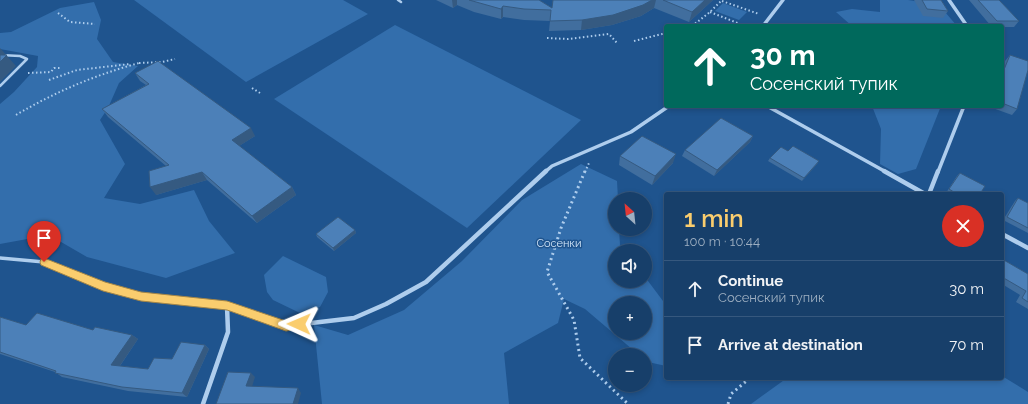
<!DOCTYPE html>
<meta charset="utf-8">
<style>
:root{--surface:#173f6a;--page:#244a72;--text:#f1f3f6;--muted:#9eafc1;--line:#36587e;--accent:#facd6e}
body{margin:0;font-family:Raleway,sans-serif;background:var(--page);color:var(--text);height:100vh;display:flex;flex-direction:column;font-size:15px;white-space:nowrap}
*{box-sizing:border-box;margin:0}
p{font-size:13px;color:var(--muted)}
.icon{flex:none;width:22px;height:22px;fill:none;stroke:currentColor;stroke-width:2;stroke-linecap:round;stroke-linejoin:round}
.map{position:relative;flex:1;overflow:hidden}
.sheet{position:absolute;left:664px;top:192px;width:340px;height:188px;display:flex;flex-direction:column;background:var(--surface);border-radius:4px;box-shadow:0 2px 6px #0003,0 0 0 1px var(--line)}
.sheet>*{flex:none}
.hud{position:absolute;left:664px;top:24px;width:340px;height:84px;border-radius:4px;box-shadow:0 2px 6px #0003,0 0 0 1px var(--line);background:#00695c;color:#fff;overflow:hidden}
.needle{width:26px;rotate:333deg}
.tools{position:absolute;left:608px;top:192px;display:grid;gap:8px}
.tools a{display:grid;place-items:center;width:44px;height:44px;border-radius:50%;background:var(--surface);box-shadow:0 2px 6px #0003,0 0 0 1px var(--line);font-size:20px}
.pin{position:absolute;display:grid;place-items:center;width:34px;height:34px;color:#fff;margin:-41px -17px;border-radius:50% 50% 50% 0;rotate:-45deg;box-shadow:0 0 4px #0007}
.pin .icon{rotate:45deg}
.me{position:absolute;width:44px;margin:-22px;rotate:271deg;stroke-linejoin:round;filter:drop-shadow(0 0 3px #0008)}
.turn{display:flex;align-items:center;gap:14px;height:84px;padding:0 20px;font-size:18px}
.turn .icon{width:52px;height:52px;stroke-width:2.5}
.turn b{display:block;font-size:28px;line-height:34px}
.round{display:grid;place-items:center;flex:none;width:42px;height:42px;border-radius:21px;background:var(--page)}
.summary{display:flex;align-items:center;justify-content:space-between;height:68px;padding:0 20px}
h1{font-size:24px;font-weight:600;line-height:30px;color:var(--accent)}
ul{padding:0;list-style:none}
li{display:flex;align-items:center;gap:12px;height:56px;padding:0 20px;border-top:1px solid var(--line)}
li div{flex:1}
li b{display:block;font-size:15px}
li em{font-style:normal}
.map>svg:first-child{display:block}
.green{fill:#336eac;fill-rule:evenodd}
.lines{fill:none;stroke-linecap:round;stroke-linejoin:round}
.path-far1{stroke:#aecded;stroke-width:2;stroke-dasharray:1.5 2.5;stroke-linecap:butt}
.path{stroke:#aecded;stroke-width:3;stroke-dasharray:2 3.5;stroke-linecap:butt}
.service-far1{stroke:#aecded;stroke-width:2.5}
.service{stroke:#aecded;stroke-width:3.5}
.minor-far1{stroke:#aecded;stroke-width:3.5}
.minor{stroke:#aecded;stroke-width:4.5}
.wall{fill:#416e9e}
.shaded-wall{fill:#355a81}
.building{fill:#4c80b8;stroke:#355a81}
.route{fill:#facd6e;stroke:#a28548}
.labels{text-anchor:middle;dominant-baseline:central;stroke-width:3;stroke-linejoin:round;paint-order:stroke}
.park-label{font-size:11px;fill:#d3e6f9;stroke:#1f548e}
</style>
<div class="map">
<svg width="1028" height="404" viewBox="0 0 1028 404">
<rect width="100%" height="100%" fill="#1f548e"/>
<g class="green">
<path d="M134,0H343L368,14L246,82Z"/>
<path d="M880,0H908L939,5L957,26H852L836,12L852,9L880,12Z"/>
<path d="M94,2L101,20L97,39L113,62L138,66L119,83L108,108L100,120L125,164L104,198L140,204L194,190L209,221L235,253L166,278L87,257L49,235L0,244V104L14,92L37,67L38,56L0,49V33L11,32L60,8Z"/>
<path d="M723,3L747,12L739,20L715,11Z"/>
<path d="M395,25L581,120L467,228L274,99Z"/>
<path d="M872,106H941L916,169L898,174L880,164L881,129Z"/>
<path d="M581,164L617,181L618,199H615V229H619L620,245L625,251H615V281H645V277L666,305V366L648,362L645,360V355H639L585,309L564,299L558,323L504,353L509,404H322L314,325L348,335L404,310L462,261L522,200ZM615,303H645V333H615Z"/>
<path d="M283,256L326,277L328,292L320,307L314,308L300,313L273,300L267,292L264,275Z"/>
<path d="M1002,376L1028,392V404H751L787,378H1002Z"/>
</g>
<g class="lines">
<g class="path-far1">
<path d="M722,1L759,14"/>
<path d="M710,12L745,26"/>
<path d="M58,13L70,22L95,24"/>
<path d="M692,26L710,12L722,0"/>
<path d="M547,38L568,39L609,34L617,43"/>
<path d="M634,41L666,33"/>
<path d="M139,63L162,62L175,59"/>
<path d="M28,73L51,72L54,68H60"/>
<path d="M49,80L77,70L130,64"/>
<path d="M252,88L260,93"/>
<path d="M16,115C55,92 95,75 139,63"/>
<path d="M585,172L589,163"/>
</g>
<g class="path">
<path d="M585,171L561,228L547,272L574,320L580,358L628,404"/>
<path d="M728,404L731,394L750,378"/>
</g>
<g class="service-far1">
<path d="M398,0L401,2"/>
<path d="M0,55L20,56L27,59L0,86"/>
</g>
<path class="service" d="M0,258L44,262"/>
<g class="minor-far1">
<path d="M949,0L967,26"/>
<path d="M763,26L783,0"/>
<path d="M767,106L886,172"/>
<path d="M545,172L552,166L631,132L669,106"/>
<path d="M938,172L964,106"/>
</g>
<g class="minor">
<path d="M884,171L925,194"/>
<path d="M929,194L938,171"/>
<path d="M1002,234L1028,248"/>
<path d="M44,262L103,286L141,296L227,306L228,332L203,404"/>
<path d="M227,306L286,326L354,318L386,304L426,282L546,171"/>
</g>
</g>
<g class="wall">
<path d="M436,0H539L552,8L553,0H713L689,22L654,8L641,16L612,25L581,30L549,31L550,21L524,20L503,17L501,19L474,12L457,5L453,8Z"/>
<path d="M914,0H941L948,11L943,18L923,16Z"/>
<path d="M969,0H999L1019,21L1014,27H1002V26H991Z"/>
<path d="M1010,55L1017,109L1012,115L987,106H1002V69L1005,61Z"/>
<path d="M135,73L255,136L239,146L292,187L296,195L257,223L207,180L156,195L166,166L108,117L102,109L146,85L140,81Z"/>
<path d="M753,136L750,142L714,176L682,156L685,150Z"/>
<path d="M788,151L819,161L817,164L802,181L768,161L770,158Z"/>
<path d="M620,156L673,163L652,185L619,165Z"/>
<path d="M960,173L980,194H949L946,193L957,176Z"/>
<path d="M1018,198L1028,203V233L1003,220L1015,201Z"/>
<path d="M355,230L356,233L334,251L317,237L316,234Z"/>
<path d="M1002,259L1028,274V309L1016,302L1020,295L1002,284Z"/>
<path d="M0,317L26,325L93,330L132,335L138,339L120,366L148,369L172,359L205,345L209,349L187,397L128,391L62,377L55,372L0,354Z"/>
</g>
<g class="shaded-wall">
<path d="M452,0H457V5L453,8Z"/>
<path d="M652,0H656L654,8L641,16L612,25L581,30L582,20Z"/>
<path d="M705,0H713L689,22L692,12Z"/>
<path d="M503,6V17L501,19V9Z"/>
<path d="M0,48L16,66L0,82Z"/>
<path d="M251,128L255,136L236,148L232,140Z"/>
<path d="M753,136L750,142L714,176L717,170Z"/>
<path d="M676,154L673,163L652,185L655,176Z"/>
<path d="M819,161L817,164L802,181L804,178Z"/>
<path d="M202,172L207,180L156,195L150,187Z"/>
<path d="M292,187L296,195L257,223L252,216Z"/>
<path d="M355,230L356,233L334,251L333,248Z"/>
<path d="M132,335L138,339L117,370L111,365Z"/>
<path d="M205,345L209,349L187,397L182,393Z"/>
<path d="M251,373L255,377L251,390L246,386Z"/>
<path d="M298,388L301,393L298,404H293Z"/>
</g>
<g class="building">
<path d="M469,0H539L552,8L553,0H652L643,5L613,15L582,20L550,21L551,10L524,9L503,6L501,9Z"/>
<path d="M663,0H705L692,12Z"/>
<path d="M922,0H941L948,11L927,9Z"/>
<path d="M978,0H999L1019,21H997Z"/>
<path d="M0,55H7L0,62Z"/>
<path d="M1010,55L1028,61V70L1017,109L1002,103V72H1003Z"/>
<path d="M158,61L251,128L232,140L292,187L252,216L202,172L150,187L149,171L169,165L102,109L149,84L135,73Z"/>
<path d="M721,118L753,136L717,170L685,150Z"/>
<path d="M642,136L676,154L655,176L620,156Z"/>
<path d="M793,146L819,161L804,178L770,158L781,147L788,151Z"/>
<path d="M960,173L985,186L980,194H957L949,189Z"/>
<path d="M1018,198L1028,203V228L1007,217Z"/>
<path d="M338,217L355,230L333,248L316,234Z"/>
<path d="M1002,259L1028,274V302L1022,298L1026,291L1002,277Z"/>
<path d="M37,313L93,330L95,327L132,335L111,365L148,369L154,358L172,359L181,342L205,345L182,393L122,387L55,373L56,371L0,352V317L26,325Z"/>
<path d="M228,372L251,373L246,386L298,388L293,404H216Z"/>
</g>
<path class="route" d="M44,258L105,282L141,292L227,301L286,321L299,319L303,321L305,324L303,328L286,331L227,310L141,301L103,291L41,265L40,262L41,259Z"/>
<g class="labels">
<g class="park-label">
<text x="559" y="243">Сосенки</text>
</g>
</g>
</svg>
<div class="tools">
<a><svg class="needle" viewBox="-14 -14 28 28"><path d="M0-13l5 13h-10z" fill="#e53935"/><path d="M0 13l5-13h-10z" fill="#9eafc1"/></svg></a>
<a><svg class="icon" aria-label="sound" viewBox="0 0 24 24"><path d="M4 9h4l5-4v14l-5-4H4zM17 9q2 3 0 6"/></svg></a>
<a>+</a>
<a>−</a>
</div>
<div class="pin" style="left:44px;top:262px;background:#d93025"><svg class="icon" aria-label="arrive" viewBox="0 0 24 24"><path d="M6 21V4h12l-3 4 3 4H6"/></svg></div>
<svg class="me" style="left:299px;top:324px" viewBox="-20 -20 40 40"><path d="M0-17L14 15 0 8-14 15z" fill="#facd6e" stroke="#fff" stroke-width="4"/></svg>
<div class="hud">
<div class="turn"><svg class="icon" aria-label="ahead" viewBox="0 0 24 24"><path d="M12 20V5M6 11l6-6 6 6"/></svg><div><b>30 m</b>Сосенский тупик</div></div>
</div>
<section class="sheet">
<div class="summary"><div><h1>1 min</h1><p>100 m · 10:44</p></div><a class="round" style="background:#d93025;color:#fff"><svg class="icon" aria-label="close" viewBox="0 0 24 24"><path d="M6 6l12 12M18 6L6 18"/></svg></a></div>
<ul>
<li><svg class="icon" aria-label="ahead" viewBox="0 0 24 24"><path d="M12 20V5M6 11l6-6 6 6"/></svg><div><b>Continue</b><p>Сосенский тупик</p></div><em>30 m</em></li>
<li><svg class="icon" aria-label="arrive" viewBox="0 0 24 24"><path d="M6 21V4h12l-3 4 3 4H6"/></svg><div><b>Arrive at destination</b></div><em>70 m</em></li>
</ul>
</section>
</div>
